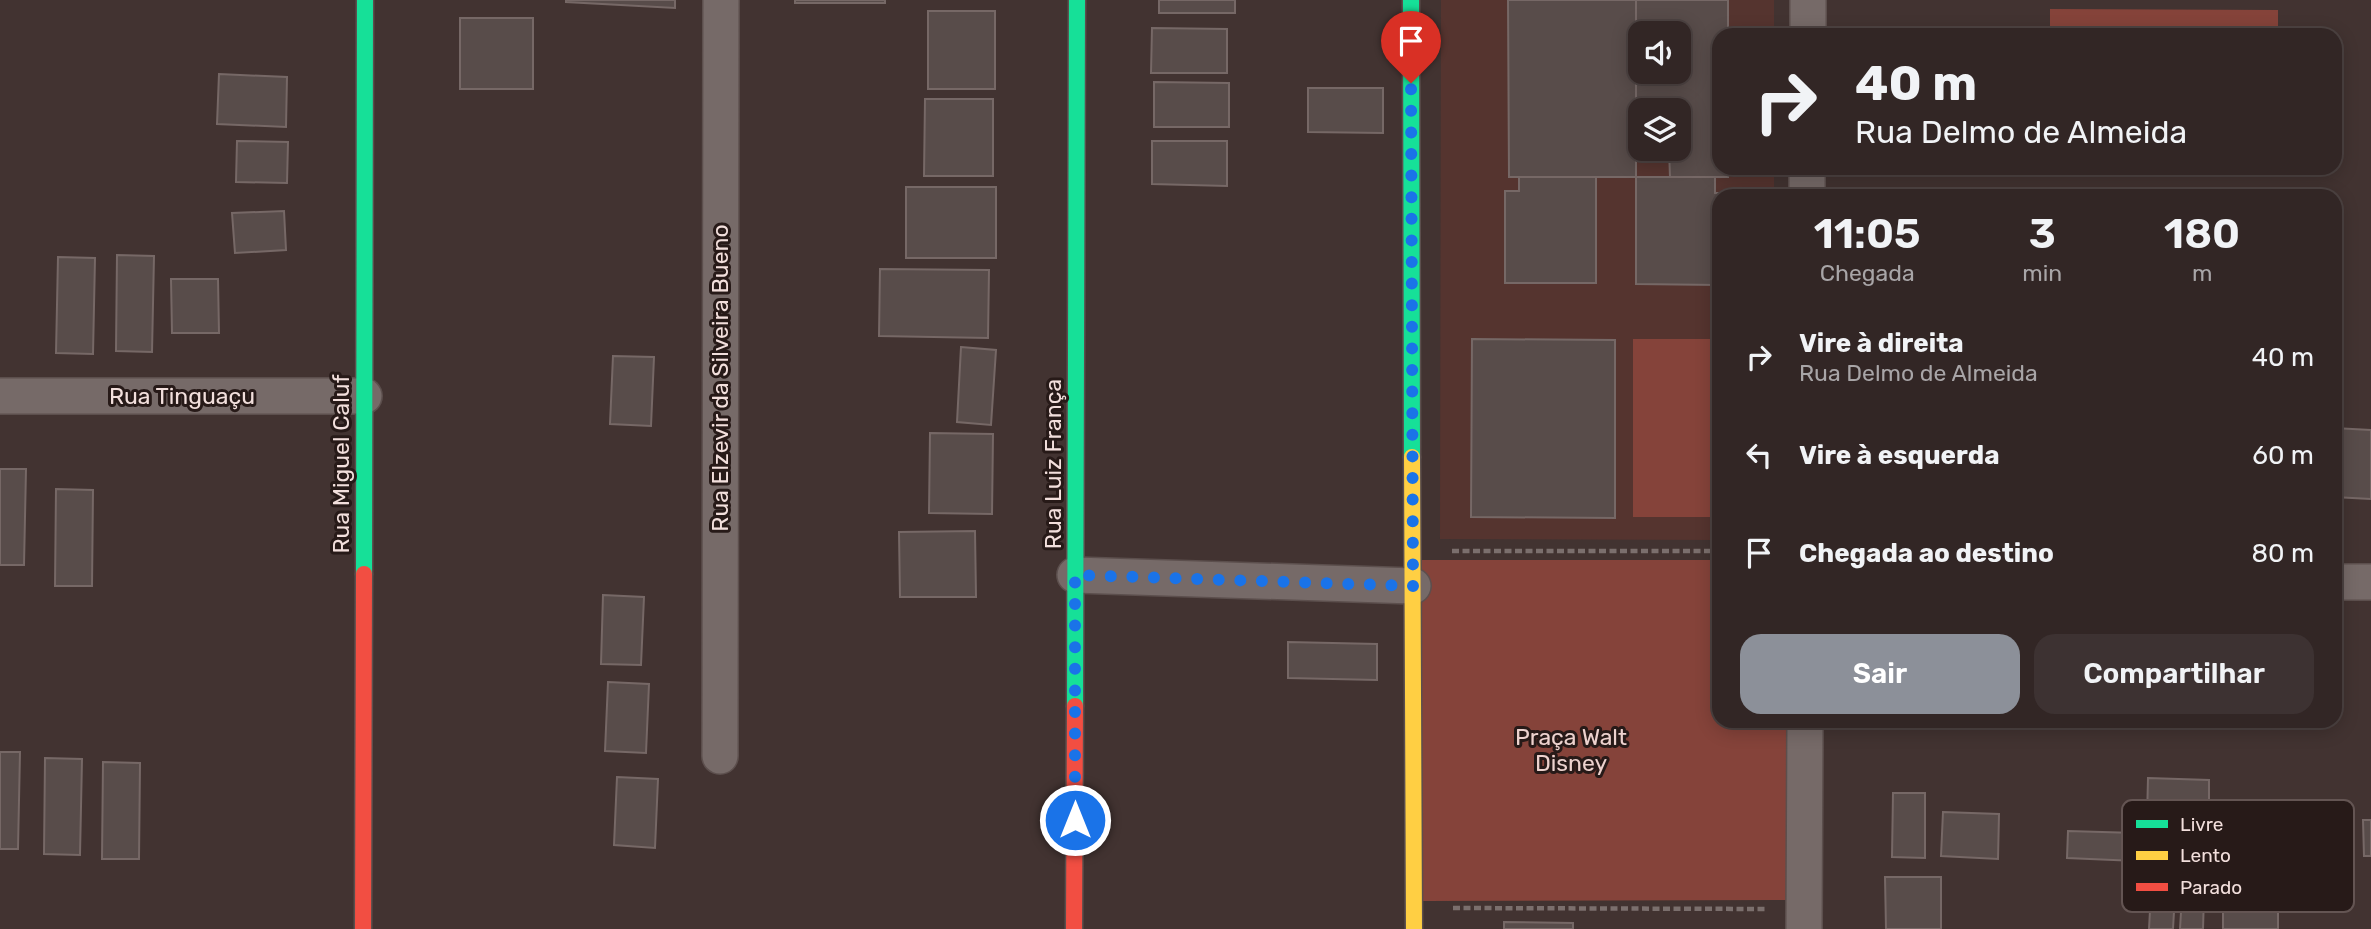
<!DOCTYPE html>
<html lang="pt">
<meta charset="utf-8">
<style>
:root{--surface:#322625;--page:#3d3232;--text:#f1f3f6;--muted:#a8a5a7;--line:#4d4342;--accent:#8c9099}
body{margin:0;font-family:Rubik,sans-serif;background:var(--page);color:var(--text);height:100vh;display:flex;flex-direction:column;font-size:26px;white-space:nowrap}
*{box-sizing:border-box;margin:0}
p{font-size:23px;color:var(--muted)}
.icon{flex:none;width:38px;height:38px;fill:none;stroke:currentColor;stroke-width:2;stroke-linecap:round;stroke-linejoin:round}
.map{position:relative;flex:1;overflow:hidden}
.panel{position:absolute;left:1712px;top:189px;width:630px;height:539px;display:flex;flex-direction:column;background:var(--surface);border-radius:21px;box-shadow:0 4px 18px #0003,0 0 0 2px var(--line)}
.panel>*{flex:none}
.hud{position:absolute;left:1712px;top:28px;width:630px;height:147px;border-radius:21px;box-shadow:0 4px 18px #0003,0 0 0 2px var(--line);background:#322625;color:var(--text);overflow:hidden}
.fabs{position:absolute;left:1628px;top:21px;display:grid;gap:14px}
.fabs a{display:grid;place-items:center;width:63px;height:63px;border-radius:14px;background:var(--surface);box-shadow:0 4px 18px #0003,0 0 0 2px var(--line);font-size:35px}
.pin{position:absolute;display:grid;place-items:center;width:60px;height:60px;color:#fff;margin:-72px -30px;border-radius:50% 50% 50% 0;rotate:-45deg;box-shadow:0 0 7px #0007}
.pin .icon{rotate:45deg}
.me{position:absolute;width:77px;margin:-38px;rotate:0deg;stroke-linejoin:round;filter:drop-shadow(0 0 5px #0008)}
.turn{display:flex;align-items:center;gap:24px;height:147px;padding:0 28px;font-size:32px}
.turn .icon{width:91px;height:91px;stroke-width:2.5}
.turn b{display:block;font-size:49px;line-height:60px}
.eta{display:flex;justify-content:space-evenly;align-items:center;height:119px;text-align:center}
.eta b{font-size:42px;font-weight:600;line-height:49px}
.cta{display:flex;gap:14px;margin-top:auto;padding:14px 28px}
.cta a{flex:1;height:80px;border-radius:21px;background:var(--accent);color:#fff;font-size:28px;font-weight:600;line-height:80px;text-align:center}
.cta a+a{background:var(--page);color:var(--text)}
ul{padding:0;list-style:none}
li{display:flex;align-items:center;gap:21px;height:98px;padding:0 28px}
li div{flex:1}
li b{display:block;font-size:26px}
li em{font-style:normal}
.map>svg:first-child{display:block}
.built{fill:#55342f;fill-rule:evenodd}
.green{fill:#85433a}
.building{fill:#584c4a;stroke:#766866;stroke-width:2;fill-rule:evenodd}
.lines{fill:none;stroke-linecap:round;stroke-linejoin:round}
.street-casing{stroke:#5c4f4d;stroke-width:38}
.fast-casing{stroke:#5c4f4d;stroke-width:19}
.slow-casing{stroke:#5c4f4d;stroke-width:19}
.jam-casing{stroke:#5c4f4d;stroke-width:19}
.path{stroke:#7b6f6d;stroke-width:4.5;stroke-dasharray:7 3.5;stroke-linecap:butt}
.street{stroke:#766a68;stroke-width:35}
.fast{stroke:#16e098;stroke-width:16}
.slow{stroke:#ffcf43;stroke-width:16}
.jam{stroke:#f24e42;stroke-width:16}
.route{stroke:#1a73e8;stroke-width:12;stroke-dasharray:0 21.6}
.labels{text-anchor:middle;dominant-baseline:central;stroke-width:6;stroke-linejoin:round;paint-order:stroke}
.street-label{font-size:23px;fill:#f2dfdc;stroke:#271a18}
.park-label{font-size:23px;fill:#edd2ce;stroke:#271a18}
.key{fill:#271a18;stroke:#645553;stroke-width:2}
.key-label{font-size:19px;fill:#f2dfdc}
</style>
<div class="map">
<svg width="2371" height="929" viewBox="0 0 2371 929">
<rect width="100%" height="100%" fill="#423331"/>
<path class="built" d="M1441,0H1774V35H1718V168H1774V196H1718V540L1440,539ZM1640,33H1678V72H1640ZM1640,110H1678V149H1640Z"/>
<g class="green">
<path d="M2050,9L2278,10V35H2050Z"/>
<rect x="1633" y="339" width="85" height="178"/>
<path d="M1419,560H1718V721H1787V900L1421,901Z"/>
</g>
<g class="building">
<path d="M566,0H675V8L566,2Z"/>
<rect x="795" y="0" width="90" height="3"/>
<rect x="1159" y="0" width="76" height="13"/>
<path d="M1508,0H1636V177H1509Z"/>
<path d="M1636,0H1728V35H1718V168H1728V177H1670L1669,149H1678V110H1668V108L1636,109ZM1640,33H1678V72H1640Z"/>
<rect x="928" y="11" width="67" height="78"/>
<rect x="460" y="18" width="73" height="71"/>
<path d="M1152,28L1227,29V73H1151Z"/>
<path d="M219,74L287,77L286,127L217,124Z"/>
<path d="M1154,82L1229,83V127H1154Z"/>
<path d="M1308,88H1383V133L1308,132Z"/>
<path d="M925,99H993V176H924Z"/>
<path d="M237,141L288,142L287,183L236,182Z"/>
<path d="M1152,141H1227V186L1152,184Z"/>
<path d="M1519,177H1596V283H1505V191H1519Z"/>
<path d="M1636,177H1715V193H1728V196H1718V285L1636,284Z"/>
<rect x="906" y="187" width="90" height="71"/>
<path d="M284,211L286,250L235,253L232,213Z"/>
<path d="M117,255L154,256L152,352L116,351Z"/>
<path d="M58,257L95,258L93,354L56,353Z"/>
<path d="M880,269L989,270L988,338L879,336Z"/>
<path d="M171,279H218L219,333H172Z"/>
<path d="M1472,339L1615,340V518L1471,517Z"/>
<path d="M961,347L996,350L991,425L957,422Z"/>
<path d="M613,356L654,357L651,426L610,424Z"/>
<path d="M2334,428L2371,430V499L2334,497Z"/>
<path d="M930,433L993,434L992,514L929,513Z"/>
<path d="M0,469H26L24,565H0Z"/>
<path d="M56,489L93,490L92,586H55Z"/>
<path d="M975,531L976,597H900L899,532Z"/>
<path d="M603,595L644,597L641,665L601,664Z"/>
<path d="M1288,642L1377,644V680L1288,678Z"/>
<path d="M608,682L649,684L646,753L605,751Z"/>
<path d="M0,752H20L18,849H0Z"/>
<path d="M45,758L82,759L80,855L44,854Z"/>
<path d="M103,762L140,763L139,859H102Z"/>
<path d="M617,777L658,779L655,848L614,845Z"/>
<path d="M2148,778L2209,780V821L2147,819Z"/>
<path d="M1893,793H1925V858L1892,857Z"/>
<path d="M1943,812L1999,814L1998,859L1941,856Z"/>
<path d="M2363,820H2371V856H2364Z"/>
<path d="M2068,831L2136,833V861L2067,858Z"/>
<path d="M1885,877H1941V929H1886Z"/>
<path d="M2151,892L2175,894L2173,929H2149Z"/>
<path d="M2182,895L2204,896L2203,929H2180Z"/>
<path d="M2278,898V929H2223V899Z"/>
<path d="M1504,922L1573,923V929H1504Z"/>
</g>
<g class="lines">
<g class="street-casing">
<g id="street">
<path d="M1808,35V0"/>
<path d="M1807,196V168"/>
<path d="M0,396H364"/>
<path d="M1075,575L1413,586"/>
<path d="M2334,582H2371"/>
<path d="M720,756L721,0"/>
<path d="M1804,929L1805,721"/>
</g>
</g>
<g class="fast-casing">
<g id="fast">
<path d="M1411,0L1412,457"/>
<path d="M364,574L365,0"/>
<path d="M1075,706L1077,0"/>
</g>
</g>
<g class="slow-casing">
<path id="slow" d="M1412,457L1414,929"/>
</g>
<g class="jam-casing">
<g id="jam">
<path d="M363,929L364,574"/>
<path d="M1074,929L1075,706"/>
</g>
</g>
<g class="path">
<path d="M1452,551H1718"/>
<path d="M1453,908L1766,909"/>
</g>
<use href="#street" class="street"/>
<use href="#fast" class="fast"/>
<use href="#slow" class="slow"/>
<use href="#jam" class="jam"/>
</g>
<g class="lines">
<path class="route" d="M1075,820V575L1413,586L1411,83"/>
</g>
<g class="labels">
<g class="street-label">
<text transform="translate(720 378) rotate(-90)">Rua Elzevir da Silveira Bueno</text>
<text x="182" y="396">Rua Tinguaçu</text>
<text transform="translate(341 464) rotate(-90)">Rua Miguel Caluf</text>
<text transform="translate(1053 464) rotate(-90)">Rua Luiz França</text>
</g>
<g class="park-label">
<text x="1571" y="737">Praça Walt<tspan x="1571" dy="26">Disney</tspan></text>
</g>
</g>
<rect x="2122" y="800" width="232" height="112" rx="10" class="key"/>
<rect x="2136" y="820" width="32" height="8" fill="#16e098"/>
<rect x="2136" y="851" width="32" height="9" fill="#ffcf43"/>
<rect x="2136" y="883" width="32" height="8" fill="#f24e42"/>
<g class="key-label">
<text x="2180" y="831">Livre</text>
<text x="2180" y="862">Lento</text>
<text x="2180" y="894">Parado</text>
</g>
</svg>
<div class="fabs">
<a><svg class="icon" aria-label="sound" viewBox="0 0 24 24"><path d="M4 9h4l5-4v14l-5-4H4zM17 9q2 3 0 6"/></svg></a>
<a><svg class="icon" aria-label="layers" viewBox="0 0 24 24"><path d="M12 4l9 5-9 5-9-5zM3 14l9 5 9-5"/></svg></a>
</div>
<div class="pin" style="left:1411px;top:83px;background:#d93025"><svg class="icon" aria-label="arrive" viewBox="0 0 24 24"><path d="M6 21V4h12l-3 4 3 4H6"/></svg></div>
<svg class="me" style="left:1075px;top:820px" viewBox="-20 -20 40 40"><circle r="17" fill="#1a73e8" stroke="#fff" stroke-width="3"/><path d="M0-11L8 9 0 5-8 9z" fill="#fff"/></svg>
<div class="hud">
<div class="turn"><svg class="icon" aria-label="right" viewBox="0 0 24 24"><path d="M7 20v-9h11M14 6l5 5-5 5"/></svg><div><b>40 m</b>Rua Delmo de Almeida</div></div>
</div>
<section class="panel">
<div class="eta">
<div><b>11:05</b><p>Chegada</p></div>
<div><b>3</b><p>min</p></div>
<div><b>180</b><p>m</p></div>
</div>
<ul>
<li><svg class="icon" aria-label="right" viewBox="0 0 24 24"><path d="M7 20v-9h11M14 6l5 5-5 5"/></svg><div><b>Vire à direita</b><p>Rua Delmo de Almeida</p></div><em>40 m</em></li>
<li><svg class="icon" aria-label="left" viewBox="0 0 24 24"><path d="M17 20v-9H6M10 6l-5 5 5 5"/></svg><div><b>Vire à esquerda</b></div><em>60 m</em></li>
<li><svg class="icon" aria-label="arrive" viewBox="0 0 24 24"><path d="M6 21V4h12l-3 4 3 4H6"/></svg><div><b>Chegada ao destino</b></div><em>80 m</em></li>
</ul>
<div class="cta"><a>Sair</a><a>Compartilhar</a></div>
</section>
</div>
